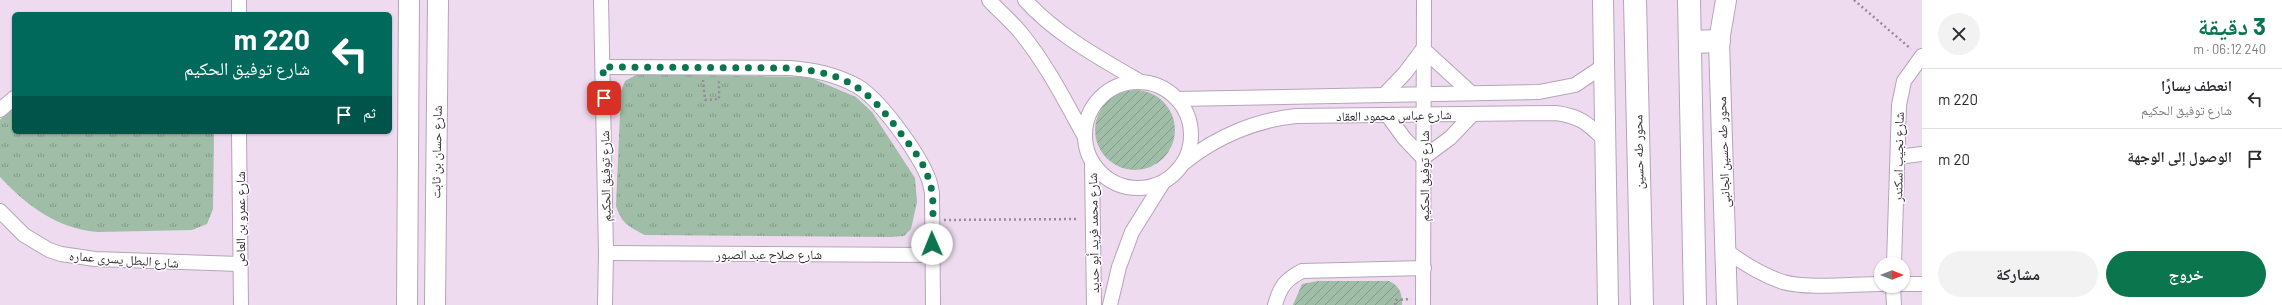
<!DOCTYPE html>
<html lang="ar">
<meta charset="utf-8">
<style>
:root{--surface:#fff;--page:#f2f2f3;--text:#2b2b33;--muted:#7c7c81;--line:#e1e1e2;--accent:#0b754e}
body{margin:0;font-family:Barlow,"Noto Naskh Arabic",sans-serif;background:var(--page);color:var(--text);direction:rtl;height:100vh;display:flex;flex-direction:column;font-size:15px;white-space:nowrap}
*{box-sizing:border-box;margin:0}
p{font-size:13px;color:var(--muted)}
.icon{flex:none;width:22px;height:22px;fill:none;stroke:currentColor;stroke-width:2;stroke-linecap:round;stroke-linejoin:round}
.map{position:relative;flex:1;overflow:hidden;direction:ltr}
.details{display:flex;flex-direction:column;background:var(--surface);width:360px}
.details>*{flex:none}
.hud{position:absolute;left:12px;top:12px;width:380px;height:122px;border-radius:6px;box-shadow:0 1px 3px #0004;direction:rtl;background:#00695c;color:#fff;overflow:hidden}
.needle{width:26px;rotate:90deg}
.buttons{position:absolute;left:1874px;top:257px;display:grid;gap:8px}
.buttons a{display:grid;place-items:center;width:36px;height:36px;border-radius:50%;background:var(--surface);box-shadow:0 1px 3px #0004;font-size:20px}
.pin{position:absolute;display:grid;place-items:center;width:34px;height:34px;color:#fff;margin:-17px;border-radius:8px;box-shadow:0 2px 6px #0006}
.me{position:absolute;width:44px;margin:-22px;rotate:359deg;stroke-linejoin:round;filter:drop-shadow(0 0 3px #0008)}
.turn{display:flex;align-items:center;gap:14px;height:84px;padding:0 16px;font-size:18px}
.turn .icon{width:52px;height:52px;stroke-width:2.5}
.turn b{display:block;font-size:28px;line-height:34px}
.then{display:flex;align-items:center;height:38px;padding:0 16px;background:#0003;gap:8px;font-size:15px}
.round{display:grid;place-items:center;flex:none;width:42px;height:42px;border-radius:21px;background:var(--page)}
.headline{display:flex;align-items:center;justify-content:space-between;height:68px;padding:0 16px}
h1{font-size:24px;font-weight:700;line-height:30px;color:var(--accent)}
.action{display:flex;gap:8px;margin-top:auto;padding:8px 16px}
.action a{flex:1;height:46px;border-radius:24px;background:var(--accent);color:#fff;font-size:16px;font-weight:700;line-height:46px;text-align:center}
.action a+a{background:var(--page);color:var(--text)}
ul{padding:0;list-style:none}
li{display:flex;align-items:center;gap:12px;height:60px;padding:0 16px;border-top:1px solid var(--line)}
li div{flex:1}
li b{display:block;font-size:15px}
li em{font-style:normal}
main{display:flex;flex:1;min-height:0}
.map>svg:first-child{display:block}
.park{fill:url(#park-tufts)}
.garden{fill:url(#garden-furrows)}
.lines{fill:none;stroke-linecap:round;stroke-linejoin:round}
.street-casing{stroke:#b6a4b9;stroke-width:16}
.secondary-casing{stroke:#b6a4b9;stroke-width:22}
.primary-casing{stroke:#b6a4b9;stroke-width:24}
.path{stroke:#978a99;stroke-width:2.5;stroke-dasharray:2 3;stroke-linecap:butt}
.street{stroke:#fff;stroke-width:14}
.secondary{stroke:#fff;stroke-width:20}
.primary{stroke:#fff;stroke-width:22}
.route{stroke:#0b754e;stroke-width:7;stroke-dasharray:0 12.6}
.labels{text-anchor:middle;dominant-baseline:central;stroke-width:3;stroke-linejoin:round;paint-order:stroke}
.street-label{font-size:13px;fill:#352e36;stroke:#fff}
</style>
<main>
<section class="details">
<div class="headline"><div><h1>3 دقيقة</h1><p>240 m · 06:12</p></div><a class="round"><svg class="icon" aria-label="close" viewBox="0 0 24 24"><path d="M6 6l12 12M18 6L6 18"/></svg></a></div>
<ul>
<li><svg class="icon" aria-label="left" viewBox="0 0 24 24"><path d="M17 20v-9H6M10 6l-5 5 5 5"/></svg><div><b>انعطف يسارًا</b><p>شارع توفيق الحكيم</p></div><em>220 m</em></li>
<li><svg class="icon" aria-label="arrive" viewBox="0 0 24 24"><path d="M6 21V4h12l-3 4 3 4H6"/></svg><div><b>الوصول إلى الوجهة</b></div><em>20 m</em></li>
</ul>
<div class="action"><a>خروج</a><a>مشاركة</a></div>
</section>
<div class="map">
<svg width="1922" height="305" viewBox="0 0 1922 305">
<defs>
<pattern id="park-tufts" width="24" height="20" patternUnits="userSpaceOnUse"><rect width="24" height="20" fill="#9fbda7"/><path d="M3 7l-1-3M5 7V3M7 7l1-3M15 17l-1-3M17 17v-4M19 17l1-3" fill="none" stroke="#829a89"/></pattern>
<pattern id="garden-furrows" width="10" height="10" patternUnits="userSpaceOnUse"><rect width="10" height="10" fill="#9fbda7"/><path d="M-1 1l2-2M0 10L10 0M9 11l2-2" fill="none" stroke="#829a89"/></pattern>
</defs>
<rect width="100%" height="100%" fill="#eedbf0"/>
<g class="park">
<path d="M638,74L809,77L856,97L872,112L915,178L917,202L911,229L904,236L891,237L645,235C628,226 622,224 616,206L621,91L625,81Z"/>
<path d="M14,105V132H214L213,209L207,224L192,230L98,232C58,229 27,206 0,177V120Z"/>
</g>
<g class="garden">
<circle cx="1135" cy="130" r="40"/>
<path d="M1318,281H1389C1400,286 1402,293 1402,305H1293L1302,284Z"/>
</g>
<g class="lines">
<g class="street-casing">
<g id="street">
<path d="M239,0V14"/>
<path d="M601,0L606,253L605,305"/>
<path d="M989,0C999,11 1011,21 1021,33C1047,65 1065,101 1085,137"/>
<path d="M1025,0C1057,35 1098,57 1139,81"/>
<path d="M603,67L790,68C814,70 835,74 857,86C880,99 917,152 927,175C930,181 931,187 932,193L933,305"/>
<circle cx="1138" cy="135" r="53"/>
<path d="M1384,95L1405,73L1423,49L1470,92"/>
<path d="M1177,99L1539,92L1575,85L1605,65"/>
<path d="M0,110L14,98"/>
<path d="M1388,116L1404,138L1423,158L1450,138L1473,114"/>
<path d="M239,132L241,305"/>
<path d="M1898,157L1922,154"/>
<path d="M1092,162L1094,305"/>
<path d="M1185,162C1216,137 1256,120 1296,116L1556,113C1582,117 1587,123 1606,141"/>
<path d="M0,211L24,235L49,250L61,254L95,259L239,264"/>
<path d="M1727,251C1744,264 1762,275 1783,282C1807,289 1854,284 1881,284"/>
<path d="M606,253L933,255"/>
<path d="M1894,264L1899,105L1904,81L1922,56"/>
<path d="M1903,284H1922"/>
<path d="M1893,286L1894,305"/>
<path d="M1110,305L1119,267L1132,232L1162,184"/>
<path d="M1275,305C1280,287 1285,280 1302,271L1424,268"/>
<path d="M1423,305L1424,0"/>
</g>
</g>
<g class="secondary-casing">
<g id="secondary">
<path d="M1603,0L1608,305"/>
<path d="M1726,0L1719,41L1727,305"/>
<path d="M407,305L409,0"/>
<path d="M435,305L438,0"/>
</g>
</g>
<g class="primary-casing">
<g id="primary">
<path d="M1635,0L1642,305"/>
<path d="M1689,0L1695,305"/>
<path d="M1691,42L1719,41"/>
</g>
</g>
<g class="path">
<path d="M1854,0L1911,49"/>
<path d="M703,80L705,100L719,99V81"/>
<path d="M944,220L1079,219"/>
<path d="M1395,305L1396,300L1411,299"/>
</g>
<use href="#street" class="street"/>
<use href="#secondary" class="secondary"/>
<use href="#primary" class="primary"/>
</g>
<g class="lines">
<path class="route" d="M604,98L603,67L790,68C848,73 868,89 902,135C912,148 923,161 928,177C936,197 932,222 932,244"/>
</g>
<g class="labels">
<g class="street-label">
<text transform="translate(1394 115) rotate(-1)">شارع عباس محمود العقاد</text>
<text transform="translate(436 152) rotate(-89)">شارع حسان بن ثابت</text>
<text transform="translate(1638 152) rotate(-91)">محور طه حسين</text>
<text transform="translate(1723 152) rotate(-92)">محور طه حسين الجانبى</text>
<text transform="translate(1898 157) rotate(-89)">شارع نجيب اسكندر</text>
<text transform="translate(605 176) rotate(-91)">شارع توفيق الحكيم</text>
<text transform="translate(1424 176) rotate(-90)">شارع توفيق الحكيم</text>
<text transform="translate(240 219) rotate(-90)">شارع عمرو بن العاص</text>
<text transform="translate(1093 233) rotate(-91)">شارع محمد فريد أبو حديد</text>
<text x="769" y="254">شارع صلاح عبد الصبور</text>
<text transform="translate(124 259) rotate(4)">شارع البطل يسرى عماره</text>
</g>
</g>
</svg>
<div class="buttons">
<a><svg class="needle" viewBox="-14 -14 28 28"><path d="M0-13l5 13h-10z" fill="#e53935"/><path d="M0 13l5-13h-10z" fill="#7c7c81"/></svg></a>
</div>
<div class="pin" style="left:604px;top:98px;background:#d93025"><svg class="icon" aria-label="arrive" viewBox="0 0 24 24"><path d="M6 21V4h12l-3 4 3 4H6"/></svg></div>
<svg class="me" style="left:932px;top:244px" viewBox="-20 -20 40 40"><circle r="19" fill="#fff"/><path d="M0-13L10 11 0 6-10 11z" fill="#0b754e"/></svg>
<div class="hud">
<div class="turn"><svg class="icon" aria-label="left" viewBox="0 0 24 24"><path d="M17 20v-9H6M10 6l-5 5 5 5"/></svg><div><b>220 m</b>شارع توفيق الحكيم</div></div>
<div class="then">ثم<svg class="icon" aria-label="arrive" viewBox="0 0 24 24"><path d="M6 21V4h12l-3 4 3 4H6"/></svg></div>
</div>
</div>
</main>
